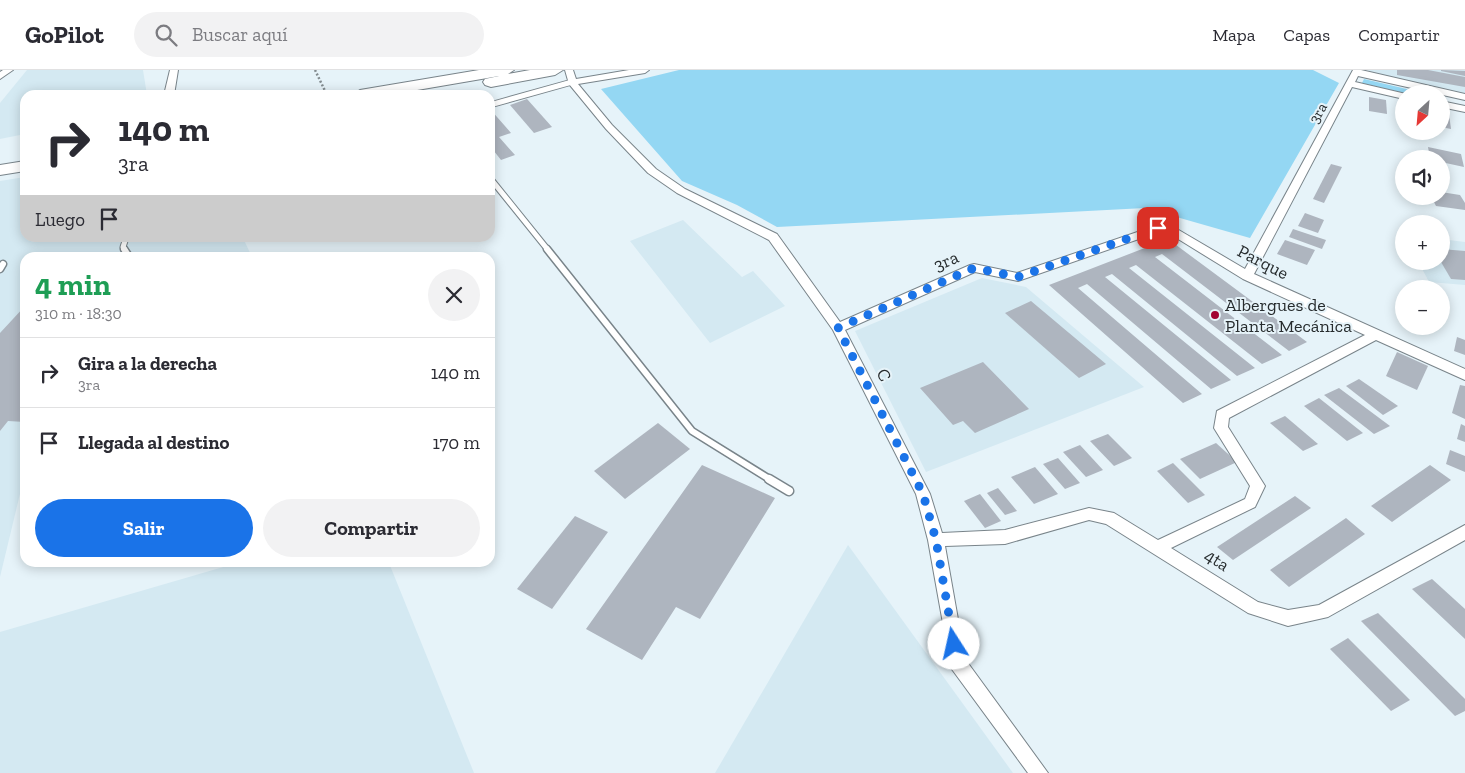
<!DOCTYPE html>
<html lang="es">
<meta charset="utf-8">
<style>
:root{--surface:#fff;--page:#f2f2f3;--text:#2b2b33;--muted:#7c7c81;--line:#e1e1e2;--accent:#1a73e8}
body{margin:0;font-family:"Zilla Slab",serif;background:var(--page);color:var(--text);height:100vh;display:flex;flex-direction:column;font-size:19px;white-space:nowrap}
*{box-sizing:border-box;margin:0}
p{font-size:16px;color:var(--muted)}
.icon{flex:none;width:28px;height:28px;fill:none;stroke:currentColor;stroke-width:2;stroke-linecap:round;stroke-linejoin:round}
.map{position:relative;flex:1;overflow:hidden}
.side{position:absolute;left:20px;top:182px;width:475px;height:315px;display:flex;flex-direction:column;background:var(--surface);border-radius:15px;box-shadow:0 2px 12px #0003}
.side>*{flex:none}
.top-card{position:absolute;left:20px;top:20px;width:475px;height:152px;border-radius:15px;box-shadow:0 2px 12px #0003;background:#fff;color:var(--text);overflow:hidden}
.needle{width:32px;rotate:206deg}
.fabs{position:absolute;left:1395px;top:15px;display:grid;gap:10px}
.fabs a{display:grid;place-items:center;width:55px;height:55px;border-radius:50%;background:var(--surface);box-shadow:0 2px 12px #0003;font-size:25px}
.pin{position:absolute;display:grid;place-items:center;width:42px;height:42px;color:#fff;margin:-21px;border-radius:10px;box-shadow:0 2px 8px #0006}
.me{position:absolute;width:55px;margin:-28px;rotate:350deg;stroke-linejoin:round;filter:drop-shadow(0 0 4px #0008)}
.turn{display:flex;align-items:center;gap:18px;height:105px;padding:0 15px;font-size:22px}
.turn .icon{width:65px;height:65px;stroke-width:2.5}
.turn b{display:block;font-size:35px;line-height:42px}
.then{display:flex;align-items:center;height:48px;padding:0 15px;background:#0003;gap:10px;font-size:19px}
.round{display:grid;place-items:center;flex:none;width:52px;height:52px;border-radius:26px;background:var(--page)}
.overview{display:flex;align-items:center;justify-content:space-between;height:85px;padding:0 15px}
h1{font-size:30px;font-weight:700;line-height:38px;color:#1e9e55}
.primary-button{display:flex;gap:10px;margin-top:auto;padding:10px 15px}
.primary-button a{flex:1;height:58px;border-radius:30px;background:var(--accent);color:#fff;font-size:20px;font-weight:700;line-height:58px;text-align:center}
.primary-button a+a{background:var(--page);color:var(--text)}
ul{padding:0;list-style:none}
li{display:flex;align-items:center;gap:15px;height:70px;padding:0 15px;border-top:1px solid var(--line)}
li div{flex:1}
li b{display:block;font-size:19px}
li em{font-style:normal}
header{display:flex;align-items:center;gap:30px;box-sizing:border-box;height:70px;padding:0 25px;background:var(--surface);border-bottom:1px solid var(--line)}
header strong{font-size:24px}
nav{display:flex;gap:28px;margin-inline-start:auto;font-size:18px}
.search{width:350px;height:45px;background:var(--page);display:flex;align-items:center;gap:12px;box-sizing:border-box;padding:0 18px;border-radius:28px;color:var(--muted);font-size:19px}
.map>svg:first-child{display:block}
.built{fill:#d4e9f2}
.green{fill:#94d7f3}
.building{fill:#aeb5bf}
.lines{fill:none;stroke-linecap:round;stroke-linejoin:round}
.service-far2-casing{stroke:#79848a;stroke-width:7}
.service-far1-casing{stroke:#79848a;stroke-width:9}
.service-casing{stroke:#79848a;stroke-width:11}
.minor-casing{stroke:#79848a;stroke-width:2}
.trunk-casing{stroke:#79848a;stroke-width:2}
.path{stroke:#828b8f;stroke-width:2.5;stroke-dasharray:2 2;stroke-linecap:butt}
.service-far2{stroke:#fff;stroke-width:5}
.service-far1{stroke:#fff;stroke-width:6}
.service{stroke:#fff;stroke-width:8}
.minor{fill:#fff;fill-rule:evenodd}
.trunk{fill:#fff;fill-rule:evenodd}
.route{stroke:#1a73e8;stroke-width:9;stroke-dasharray:0 16.2}
.poi-dot{fill:#a20232;stroke:#e6f3f9;stroke-width:2}
.labels{text-anchor:middle;dominant-baseline:central;stroke-width:4;stroke-linejoin:round;paint-order:stroke}
.far-street-label{font-size:15px;fill:#272c2e;stroke:#e6f3f9}
.street-label{font-size:18px;fill:#272c2e;stroke:#e6f3f9}
.poi-label{font-size:18px;fill:#272c2e;stroke:#e6f3f9;text-anchor:start}
</style>
<header>
<strong>GoPilot</strong>
<div class="search"><svg class="icon" aria-label="search" viewBox="0 0 24 24"><circle cx="10" cy="10" r="6"/><path d="M15 15l6 6"/></svg>Buscar aquí</div>
<nav><a>Mapa</a><a>Capas</a><a>Compartir</a></nav>
</header>
<div class="map">
<svg width="1465" height="703" viewBox="0 0 1465 703">
<rect width="100%" height="100%" fill="#e6f3f9"/>
<g class="built">
<path d="M27,0H143L147,25H25V64L0,69V33Z"/>
<path d="M1369,0H1465V24L1368,2Z"/>
<path d="M25,107V168H243L252,187L25,188V403L0,507V111Z"/>
<path d="M683,150L742,207L753,201L785,236L710,273L630,171Z"/>
<path d="M1441,169L1465,172V215L1429,212L1418,191H1441Z"/>
<path d="M982,208L1026,217L1144,317L926,402L855,261Z"/>
<path d="M848,475L1013,703H715Z"/>
<path d="M237,493H389L474,703H0V562Z"/>
</g>
<g class="green">
<path d="M679,0H1313L1339,13L1250,168L1145,138L777,157L737,135L682,111L601,19Z"/>
<path d="M1364,9L1428,24H1408L1362,13Z"/>
</g>
<g class="building">
<path d="M1397,0H1428L1465,7V17L1397,5Z"/>
<path d="M1441,0L1465,1V6L1441,1Z"/>
<path d="M1369,27L1386,30L1387,44L1369,41Z"/>
<path d="M527,29L552,57L534,63L510,35Z"/>
<path d="M490,39L511,63L499,67L515,85L501,90L490,76Z"/>
<path d="M1441,42L1449,44L1451,59L1441,57Z"/>
<path d="M1428,77L1461,84L1464,97L1441,92V89H1430Z"/>
<path d="M1331,94L1342,97L1324,133L1313,129Z"/>
<path d="M1441,122L1460,125L1465,133V140L1436,136L1431,126H1441Z"/>
<path d="M1305,143L1324,150L1318,163L1298,156Z"/>
<path d="M1293,159L1326,170L1322,179L1289,167Z"/>
<path d="M1168,169L1307,272L1289,281L1162,184L1155,187L1282,285L1262,294L1136,195L1129,198L1255,298L1237,306L1112,204L1105,207L1231,310L1211,319L1087,214L1078,218L1202,324L1183,333L1049,215Z"/>
<path d="M1285,170L1315,180L1307,195L1277,184Z"/>
<path d="M1441,179L1465,181V210L1451,209L1441,192Z"/>
<path d="M1031,231L1106,294L1079,308L1005,243Z"/>
<path d="M25,236V352L8,351L0,361V263Z"/>
<path d="M1457,267L1465,270V285L1454,281Z"/>
<path d="M1397,282L1428,296L1417,320L1386,306Z"/>
<path d="M983,292L1029,339L975,363L963,351L953,355L920,318Z"/>
<path d="M1359,309L1398,336L1383,345L1346,316Z"/>
<path d="M1460,315L1465,316V349L1452,343Z"/>
<path d="M1339,318L1390,356L1374,364L1324,325Z"/>
<path d="M1319,328L1363,363L1347,371L1304,336Z"/>
<path d="M1285,346L1318,374L1303,381L1270,353Z"/>
<path d="M658,353L690,379L625,429L594,401Z"/>
<path d="M1461,354L1465,356V372L1457,369Z"/>
<path d="M1108,364L1132,388L1114,396L1090,371Z"/>
<path d="M1216,373L1237,392L1200,409L1180,389Z"/>
<path d="M1080,375L1103,400L1086,407L1063,382Z"/>
<path d="M1450,380L1465,386V402L1446,394Z"/>
<path d="M1058,388L1080,413L1065,419L1043,394Z"/>
<path d="M1173,393L1205,425L1188,433L1157,401Z"/>
<path d="M702,395L775,428L700,549L676,537L642,590L586,559Z"/>
<path d="M1430,395L1451,410L1392,452L1371,436Z"/>
<path d="M1035,397L1058,424L1034,434L1011,407Z"/>
<path d="M998,418L1017,441L1005,445L987,423Z"/>
<path d="M980,424L1001,451L985,458L964,431Z"/>
<path d="M1295,426L1311,438L1233,490L1217,477Z"/>
<path d="M575,446L608,462L552,539L517,519Z"/>
<path d="M1346,448L1365,464L1289,517L1270,500Z"/>
<path d="M1432,509L1465,539V569L1412,519Z"/>
<path d="M1378,543L1465,629V641L1455,646L1361,551Z"/>
<path d="M1348,568L1410,630L1391,641L1330,579Z"/>
</g>
<g class="lines">
<g class="service-far2-casing">
<g id="service-far2">
<path d="M490,35L572,12"/>
<path d="M490,108L548,180"/>
<path d="M125,180L123,177L126,168"/>
</g>
</g>
<g class="service-far1-casing">
<g id="service-far1">
<path d="M124,179L130,188"/>
<path d="M547,179L692,361L771,410"/>
<path d="M0,199L3,194"/>
</g>
</g>
<g class="service-casing">
<path id="service" d="M769,409L789,421"/>
</g>
<g class="minor-casing">
<g id="minor">
<path d="M3,0H13L0,9V2Z"/>
<path d="M170,0H178L174,25H164Z"/>
<path d="M565,0H573L576,9L629,0H649L645,3L578,14L612,55L656,99L685,119L777,164L840,252L970,195L974,194L1017,203L1158,155L1177,159L1245,199L1353,0H1361L1465,24V30L1358,6L1355,12L1406,24H1404V29L1352,17L1254,204L1465,299V310L1376,270L1229,348L1228,357L1265,416L1255,437L1171,478L1258,532L1288,540L1319,535L1465,455V470L1328,547L1288,556L1248,543L1106,454L1089,450L1005,474L945,476L965,589L1048,703H1028L951,598L928,470L916,424L833,260L769,170L677,123L648,103L606,59L569,14ZM1159,162L1170,164L1243,209L1365,265L1217,341L1214,358L1250,416L1245,429L1158,470L1114,443L1089,438L1005,460L942,463L930,424L845,260L975,202L1018,211Z"/>
<path d="M1441,31L1465,36V42L1441,37Z"/>
</g>
</g>
<g class="trunk-casing">
<g id="trunk">
<path d="M479,0H514L508,4L530,0H563L555,5L491,17L485,15L483,12L485,9L499,6L388,25H352L360,20Z"/>
<path d="M25,91V101L0,105V95Z"/>
</g>
</g>
<path class="path" d="M315,0L327,25"/>
<use href="#service-far2" class="service-far2"/>
<use href="#service-far1" class="service-far1"/>
<use href="#service" class="service"/>
<use href="#minor" class="minor"/>
<use href="#trunk" class="trunk"/>
</g>
<g class="lines">
<path class="route" d="M954,574L936,470L923,424L838,258L974,198L1018,207L1158,158"/>
</g>
<circle class="poi-dot" cx="1215" cy="245" r="5"/>
<g class="labels">
<g class="far-street-label">
<text transform="translate(1318 43) rotate(-61)">3ra</text>
</g>
<g class="street-label">
<text transform="translate(946 191) rotate(-24)">3ra</text>
<text transform="translate(1263 192) rotate(27)">Parque</text>
<text transform="translate(884 305) rotate(63)">C</text>
<text transform="translate(1217 490) rotate(32)">4ta</text>
</g>
<g class="poi-label">
<text x="1225" y="235">Albergues de<tspan x="1225" dy="21">Planta Mecánica</tspan></text>
</g>
</g>
</svg>
<div class="fabs">
<a><svg class="needle" viewBox="-14 -14 28 28"><path d="M0-13l5 13h-10z" fill="#e53935"/><path d="M0 13l5-13h-10z" fill="#7c7c81"/></svg></a>
<a><svg class="icon" aria-label="sound" viewBox="0 0 24 24"><path d="M4 9h4l5-4v14l-5-4H4zM17 9q2 3 0 6"/></svg></a>
<a>+</a>
<a>−</a>
</div>
<div class="pin" style="left:1158px;top:158px;background:#d93025"><svg class="icon" aria-label="arrive" viewBox="0 0 24 24"><path d="M6 21V4h12l-3 4 3 4H6"/></svg></div>
<svg class="me" style="left:954px;top:574px" viewBox="-20 -20 40 40"><circle r="19" fill="#fff"/><path d="M0-13L10 11 0 6-10 11z" fill="#1a73e8"/></svg>
<div class="top-card">
<div class="turn"><svg class="icon" aria-label="right" viewBox="0 0 24 24"><path d="M7 20v-9h11M14 6l5 5-5 5"/></svg><div><b>140 m</b>3ra</div></div>
<div class="then">Luego<svg class="icon" aria-label="arrive" viewBox="0 0 24 24"><path d="M6 21V4h12l-3 4 3 4H6"/></svg></div>
</div>
<section class="side">
<div class="overview"><div><h1>4 min</h1><p>310 m · 18:30</p></div><a class="round"><svg class="icon" aria-label="close" viewBox="0 0 24 24"><path d="M6 6l12 12M18 6L6 18"/></svg></a></div>
<ul>
<li><svg class="icon" aria-label="right" viewBox="0 0 24 24"><path d="M7 20v-9h11M14 6l5 5-5 5"/></svg><div><b>Gira a la derecha</b><p>3ra</p></div><em>140 m</em></li>
<li><svg class="icon" aria-label="arrive" viewBox="0 0 24 24"><path d="M6 21V4h12l-3 4 3 4H6"/></svg><div><b>Llegada al destino</b></div><em>170 m</em></li>
</ul>
<div class="primary-button"><a>Salir</a><a>Compartir</a></div>
</section>
</div>
